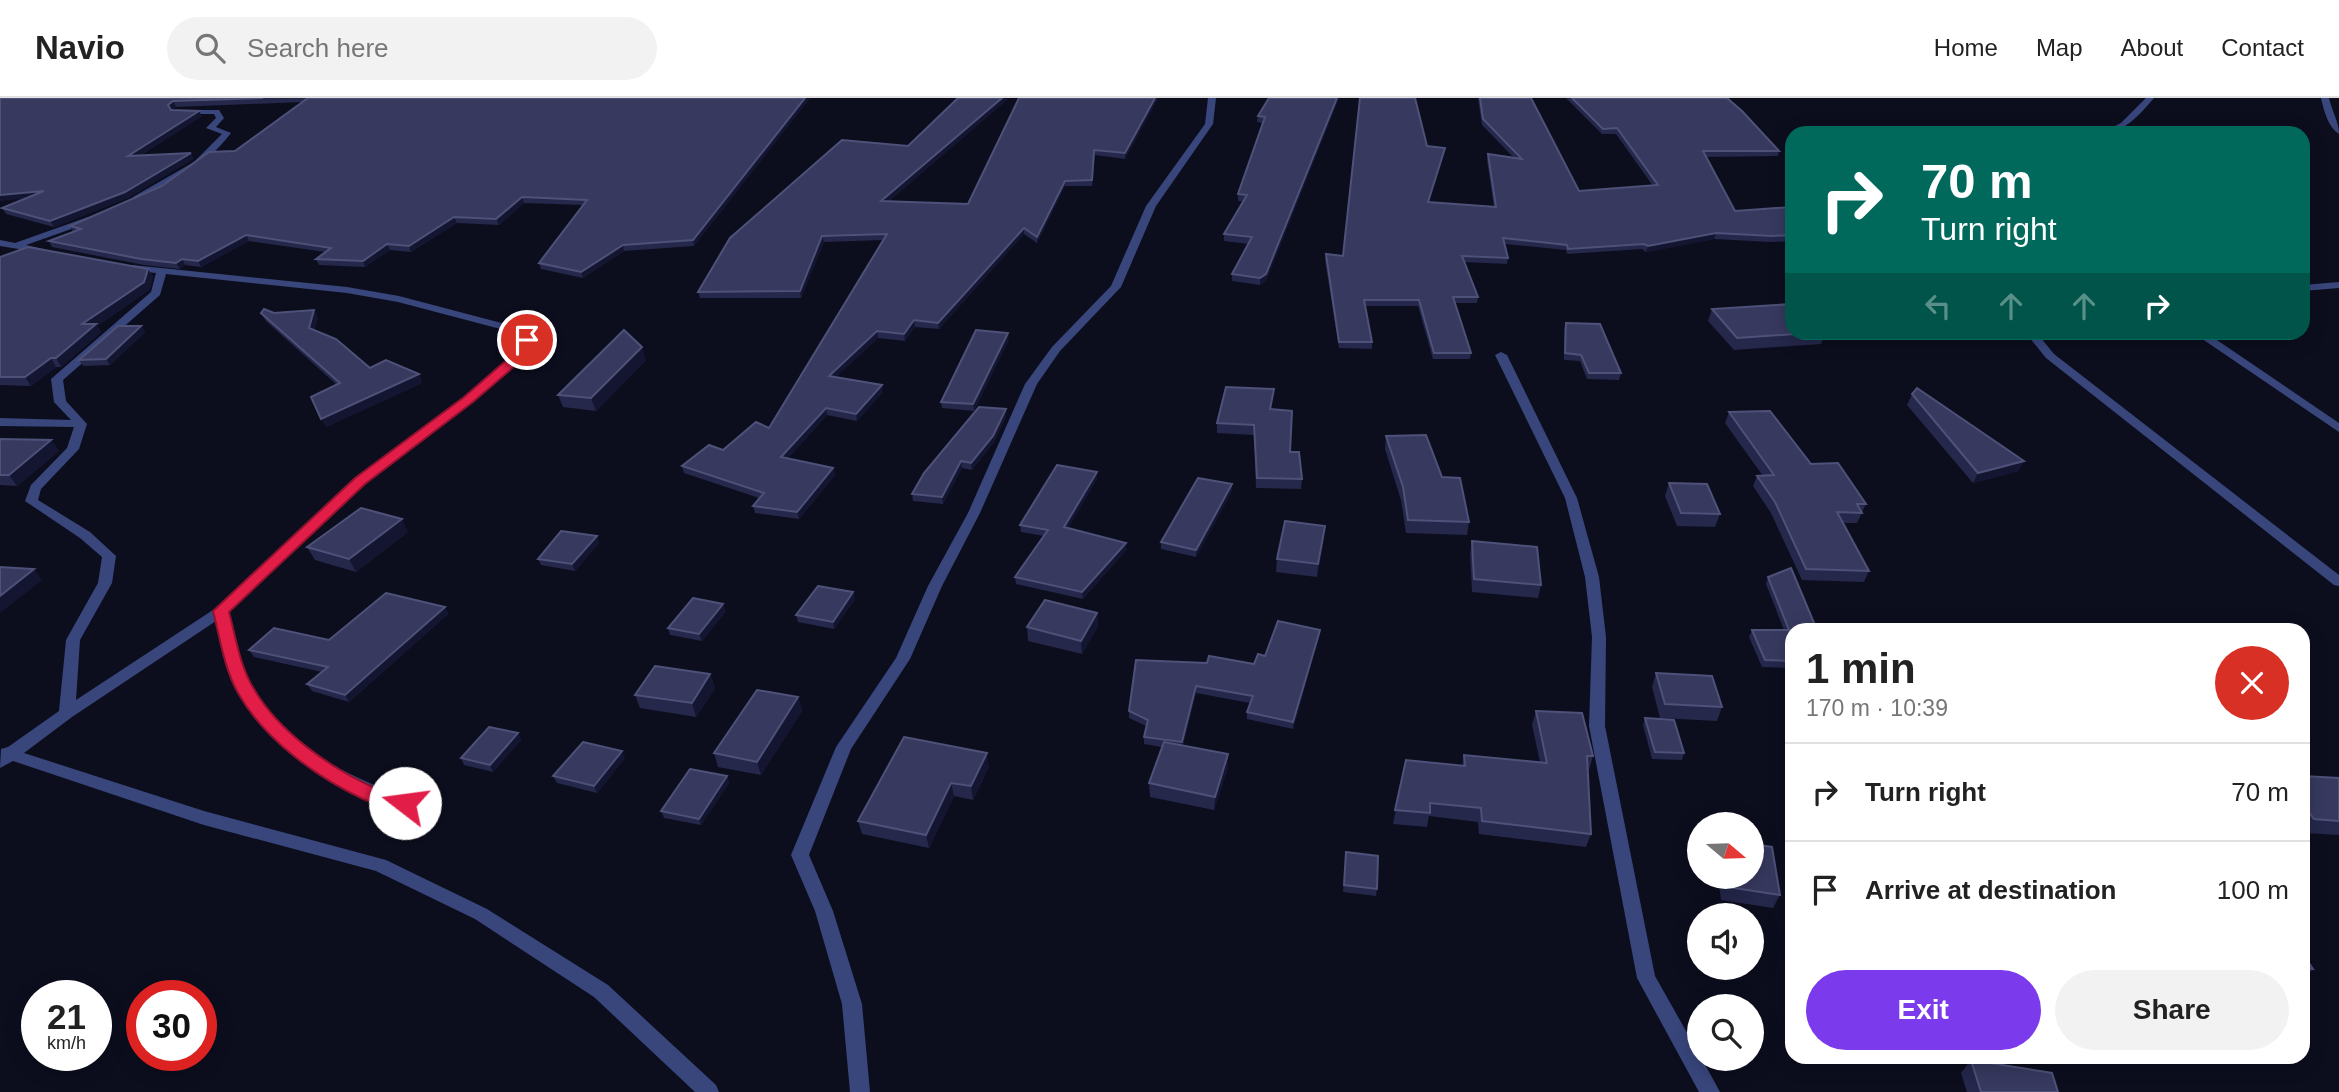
<!DOCTYPE html>
<meta charset="utf-8">
<style>
:root{--surface:#fff;--page:#f2f2f2;--text:#222;--muted:#767676;--line:#e0e0e0;--accent:#7c3aed}
body{margin:0;font-family:Arial,sans-serif;background:var(--page);color:var(--text);height:100vh;display:flex;flex-direction:column;font-size:26px;white-space:nowrap}
*{box-sizing:border-box;margin:0}
p{font-size:23px;color:var(--muted)}
.icon{flex:none;width:38px;height:38px;fill:none;stroke:currentColor;stroke-width:2;stroke-linecap:round;stroke-linejoin:round}
.map{position:relative;flex:1;overflow:hidden}
.sheet{position:absolute;left:1785px;top:525px;width:525px;height:441px;display:flex;flex-direction:column;background:var(--surface);border-radius:21px;box-shadow:0 4px 18px #0003}
.sheet>*{flex:none}
.banner{position:absolute;left:1785px;top:28px;width:525px;height:214px;border-radius:21px;box-shadow:0 4px 18px #0003;background:#00695c;color:#fff;overflow:hidden}
.needle{width:46px;rotate:109deg}
.tools{position:absolute;left:1687px;top:714px;display:grid;gap:14px}
.tools a{display:grid;place-items:center;width:77px;height:77px;border-radius:50%;background:var(--surface);box-shadow:0 4px 18px #0003;font-size:35px}
.speed{position:absolute;left:21px;top:882px;display:flex;gap:14px;font-size:35px;font-weight:700;text-align:center}
.speed>*{display:grid;place-content:center;width:91px;height:91px;border-radius:50%;background:var(--surface);box-shadow:0 4px 18px #0003;line-height:1}
.speed small{font-size:18px;font-weight:400}
.speed .limit{border:10px solid #d22;background:#fff;color:#111}
.pin{position:absolute;display:grid;place-items:center;width:60px;height:60px;color:#fff;margin:-30px;border:4px solid #fff;border-radius:50%;box-shadow:0 2px 7px #0007}
.me{position:absolute;width:77px;margin:-38px;rotate:285deg;stroke-linejoin:round;filter:drop-shadow(0 0 5px #0008)}
.turn{display:flex;align-items:center;gap:24px;height:147px;padding:0 21px;font-size:32px}
.turn .icon{width:91px;height:91px;stroke-width:2.5}
.turn b{display:block;font-size:49px;line-height:60px}
.lanes{display:flex;align-items:center;height:66px;padding:0 21px;background:#0003;justify-content:center;gap:35px;direction:ltr}
.lanes .off{opacity:.35}
.round{display:grid;place-items:center;flex:none;width:74px;height:74px;border-radius:37px;background:var(--page)}
.summary{display:flex;align-items:center;justify-content:space-between;height:119px;padding:0 21px}
h1{font-size:42px;font-weight:800;line-height:52px}
.primary-button{display:flex;gap:14px;margin-top:auto;padding:14px 21px}
.primary-button a{flex:1;height:80px;border-radius:42px;background:var(--accent);color:#fff;font-size:28px;font-weight:800;line-height:80px;text-align:center}
.primary-button a+a{background:var(--page);color:var(--text)}
ul{padding:0;list-style:none}
li{display:flex;align-items:center;gap:21px;height:98px;padding:0 21px;border-top:2px solid var(--line)}
li div{flex:1}
li b{display:block;font-size:26px}
li em{font-style:normal}
header{display:flex;align-items:center;gap:42px;box-sizing:border-box;height:98px;padding:0 35px;background:var(--surface);border-bottom:2px solid var(--line)}
header strong{font-size:33px}
nav{display:flex;gap:38px;margin-inline-start:auto;font-size:24px}
.search{width:490px;height:63px;background:var(--page);display:flex;align-items:center;gap:18px;box-sizing:border-box;padding:0 24px;border-radius:38px;color:var(--muted);font-size:26px}
.map>svg:first-child{display:block}
.lines{fill:none;stroke-linecap:round;stroke-linejoin:round}
.street{fill:#38467c;fill-rule:evenodd}
.wall{fill:#25274b}
.shaded-wall{fill:#141531}
.building{fill:#37395f;stroke:#4e5178;stroke-width:2}
.route{fill:#e11d48;stroke:#92132f;stroke-width:2}
</style>
<header>
<strong>Navio</strong>
<div class="search"><svg class="icon" aria-label="search" viewBox="0 0 24 24"><circle cx="10" cy="10" r="6"/><path d="M15 15l6 6"/></svg>Search here</div>
<nav><a>Home</a><a>Map</a><a>About</a><a>Contact</a></nav>
</header>
<div class="map">
<svg width="2339" height="994" viewBox="0 0 2339 994">
<rect width="100%" height="100%" fill="#0c0e1e"/>
<g class="lines">
<g class="street">
<path d="M1208,0H1216L1213,26L1156,108L1121,189L1060,253L1037,286L980,415L942,488L910,561L851,651L809,757L833,813L862,906L870,994H850L842,906L815,813L791,757L836,649L896,560L928,488L968,415L1025,286L1052,249L1111,188L1146,108L1205,26Z"/>
<path d="M2146,0H2154C2139,17 2125,35 2101,35L2121,25Z"/>
<path d="M2321,0H2329C2332,13 2339,24 2339,36C2328,29 2324,13 2321,0Z"/>
<path d="M180,12H219L224,20L216,29L231,35C207,67 174,85 139,103H133V99L194,64L222,36L206,30L216,20L214,16H183L179,14Z"/>
<path d="M88,119L91,120V124L26,147L43,151V155L0,148V142L15,145Z"/>
<path d="M132,167L347,189L399,198L524,231L532,242L528,256L472,303L364,386L228,514C234,539 239,564 251,587C282,647 350,681 411,700L413,705L411,710C398,714 378,703 365,698C280,662 236,613 216,523L72,619L24,655L204,713L386,762L487,811L608,887L716,987L719,994H695L594,899L475,821L376,773L204,727L13,663L0,670L1,651L8,649L59,613L66,542L98,485L102,459L80,440L25,403L31,387L67,350L74,329L0,328V320L71,322L54,304L51,281L151,194L156,175L128,172L127,170ZM166,176L347,195L398,204L516,235L522,242L519,253L464,299L356,380L216,510L76,602L80,542L112,485L116,458L90,434L38,402L41,391L79,351L87,326L66,303L63,282L160,197Z"/>
<path d="M2339,184V190L2303,193V187Z"/>
<path d="M2025,234H2036L2054,256L2339,477V488L2334,487L2046,260Z"/>
<path d="M2192,234H2205L2339,325V334Z"/>
<path d="M1501,254L1507,257L1577,400L1599,479L1606,539L1605,628L1655,878L1699,956V961H1702L1720,994H1699L1637,880L1589,628L1592,539L1585,479L1565,400L1495,257Z"/>
</g>
</g>
<g class="wall">
<path d="M0,0H810L694,148L624,153L583,180L541,171L539,165L583,107L524,105L499,127L457,125L411,154L390,152L365,169L319,167L316,161L325,154L249,143L201,169L185,167L180,171L144,167L52,149L49,143L73,134L70,128L162,88L235,53L302,4L176,9L171,12L202,18L141,57L191,55L193,61L128,100L54,129L6,116L2,110L25,101Z"/>
<path d="M1009,0L889,103L968,106L1019,0H1158L1125,61L1095,57L1092,88H1065L1037,145L1024,136L939,231L915,229L905,243L878,240L836,279L883,294L857,323L827,317L787,361L833,370L835,377L799,421L755,415L753,408L759,400L684,375L682,368L723,352L769,330L883,142L824,144L801,200H700L698,194L908,48Z"/>
<path d="M1339,0L1266,183L1260,187L1232,183V176L1249,146L1224,143V136L1243,103H1238V96L1263,25L1257,24L1258,18Z"/>
<path d="M1478,0H1531L1579,93L1653,88L1616,36H1602L1566,0H1727L1779,53L1778,58L1706,59L1735,113L1792,109V143L1771,144L1714,141L1646,154L1642,151L1567,156L1566,152L1505,146L1508,160L1507,166L1464,164L1478,199L1477,205H1455L1471,255L1470,261H1433L1418,208H1365L1372,244V251L1339,250L1325,162L1326,156L1343,158L1445,50L1429,104L1494,109L1487,62L1488,56L1514,60L1482,27Z"/>
<path d="M0,159L148,171L153,179L149,192L97,228L101,234L61,269H56L31,288L0,287Z"/>
<path d="M1712,211L1825,234L1821,246L1734,252L1708,223Z"/>
<path d="M314,212L318,220L314,232L370,270L419,276L422,285L326,329L337,287L266,223L261,215Z"/>
<path d="M1566,225L1621,275L1619,282L1587,281L1580,263L1564,262V231Z"/>
<path d="M141,228L145,234L110,267L83,268L79,262Z"/>
<path d="M1009,241L974,313L942,310L941,304Z"/>
<path d="M646,262L596,313L563,309L558,297Z"/>
<path d="M1912,296L2024,363L2018,373L1973,385L1907,307Z"/>
<path d="M1273,300L1271,311L1302,381L1301,391L1256,390L1254,337L1217,335V325Z"/>
<path d="M1729,314L1811,366L1866,406L1857,425H1843L1869,473L1864,484L1802,482L1771,415L1753,388L1757,378H1763L1725,325Z"/>
<path d="M1006,318L994,344L972,372L962,370L943,406L913,403L912,396Z"/>
<path d="M1386,338L1469,424L1467,437L1406,435L1401,402L1385,351Z"/>
<path d="M0,341L51,342L59,353L17,388L0,387Z"/>
<path d="M1097,374V381L1068,430L1127,451L1083,501L1016,486L1015,479L1044,438L1021,434L1020,427Z"/>
<path d="M1669,385L1720,416L1715,429L1677,428L1665,398Z"/>
<path d="M1232,386V393L1196,459L1161,451V444Z"/>
<path d="M408,434L356,474L315,462L307,449Z"/>
<path d="M597,438L599,445L575,473L541,467L538,461Z"/>
<path d="M1324,441L1317,479L1276,474L1277,461Z"/>
<path d="M1472,443L1541,487L1538,500L1472,494L1470,456Z"/>
<path d="M1768,479L1792,532V570L1762,569L1749,539L1752,532H1784L1766,486Z"/>
<path d="M853,494L855,501L834,531L798,524L796,517Z"/>
<path d="M445,509L448,516L349,604L312,593L307,586L322,574L254,559L249,552L329,542Z"/>
<path d="M726,513L702,543L670,537L668,530Z"/>
<path d="M1097,515L1098,528L1082,556L1028,543L1027,529Z"/>
<path d="M1320,532L1319,538L1293,631L1247,621V614L1250,605L1196,595L1183,647L1228,669L1214,712L1150,699L1149,685L1162,649L1144,646V639L1146,628L1129,620V613L1207,565L1254,566L1265,558Z"/>
<path d="M1656,575L1722,609L1717,623L1660,620L1652,589Z"/>
<path d="M710,576L715,590L696,619L640,610L635,597Z"/>
<path d="M798,599L802,613L761,677L718,669L714,655Z"/>
<path d="M1536,613L1593,658L1589,672H1587L1591,736L1586,749L1479,736L1478,724L1429,718L1427,729L1393,726L1406,662L1462,668L1464,657L1540,664L1532,627Z"/>
<path d="M1645,620L1684,655L1682,662L1652,661L1643,627Z"/>
<path d="M518,635L521,642L493,674L464,667L461,660Z"/>
<path d="M625,660L597,695L557,685L553,678Z"/>
<path d="M989,669L973,702L954,698L929,750L862,736L858,723Z"/>
<path d="M727,678L729,685L701,727L664,720L661,713Z"/>
<path d="M2303,678L2339,680V737L2303,735Z"/>
<path d="M1346,754L1377,791L1376,798L1343,794Z"/>
<path d="M1718,779H1752L1780,797L1773,810L1721,802Z"/>
<path d="M2303,856L2313,871L2306,878H2303Z"/>
<path d="M1971,962L2058,994H1967L1961,975Z"/>
</g>
<g class="shaded-wall">
<path d="M805,0H810L694,148L693,142Z"/>
<path d="M1002,0H1009L882,109L881,103Z"/>
<path d="M1155,0H1158L1125,61V55Z"/>
<path d="M1337,0H1339L1266,183L1260,187V180Z"/>
<path d="M173,3L176,9L171,12L168,7Z"/>
<path d="M199,13L202,18L131,63L128,58Z"/>
<path d="M1445,50L1444,56L1427,109L1428,104Z"/>
<path d="M191,55L193,61L128,100L54,129L50,123Z"/>
<path d="M1065,83V88L1037,145V139Z"/>
<path d="M44,93L47,99L0,103V97Z"/>
<path d="M522,99L524,105L499,127L496,121Z"/>
<path d="M454,119L457,125L411,154L409,148Z"/>
<path d="M1024,130V136L939,231L938,225Z"/>
<path d="M1716,135L1714,141L1646,154L1648,148Z"/>
<path d="M246,137L249,143L201,169L198,163Z"/>
<path d="M822,138L824,144L801,200L800,193Z"/>
<path d="M387,146L390,152L365,169L363,163Z"/>
<path d="M623,147L624,153L583,180L581,174Z"/>
<path d="M182,161L185,167L180,171L176,165Z"/>
<path d="M148,171L153,179L149,192L97,228L101,234L61,269L56,260L82,226Z"/>
<path d="M314,212L318,220L312,238L309,230Z"/>
<path d="M914,222L915,229L905,243L904,236Z"/>
<path d="M141,228L145,234L110,267L106,261Z"/>
<path d="M877,233L878,240L831,284L829,278Z"/>
<path d="M1008,235L1009,241L974,313L973,306Z"/>
<path d="M642,249L646,262L596,313L591,300Z"/>
<path d="M51,260L56,269L31,288L25,279Z"/>
<path d="M419,276L422,285L326,329L321,321Z"/>
<path d="M882,287L883,294L857,323L856,316Z"/>
<path d="M826,310L827,317L782,366L781,359Z"/>
<path d="M1006,311V318L994,344L972,372L971,365Z"/>
<path d="M51,342L59,353L17,388L9,377Z"/>
<path d="M961,363L962,370L943,406L942,399Z"/>
<path d="M2024,363L2018,373L1973,385L1978,375Z"/>
<path d="M833,370L835,377L799,421L797,414Z"/>
<path d="M1097,374V381L1065,436L1064,429Z"/>
<path d="M1232,386V393L1196,459V452Z"/>
<path d="M402,421L408,434L356,474L349,461Z"/>
<path d="M1325,428L1324,441L1317,479L1318,466Z"/>
<path d="M597,438L599,445L575,473L572,466Z"/>
<path d="M1126,445L1127,451L1083,501L1082,494Z"/>
<path d="M34,471L42,482L0,515V498Z"/>
<path d="M853,494L855,501L834,531L833,524Z"/>
<path d="M723,506L726,513L702,543L699,536Z"/>
<path d="M445,509L448,516L349,604L345,597Z"/>
<path d="M1097,515L1098,528L1082,556L1081,543Z"/>
<path d="M1320,532L1319,538L1293,631V624Z"/>
<path d="M710,576L715,590L696,619L692,605Z"/>
<path d="M1196,588V595L1182,651V644Z"/>
<path d="M798,599L802,613L761,677L757,664Z"/>
<path d="M518,635L521,642L493,674L490,667Z"/>
<path d="M622,653L625,660L597,695L594,688Z"/>
<path d="M987,655L989,669L973,702L971,688Z"/>
<path d="M1228,656V669L1214,712L1215,699Z"/>
<path d="M727,678L729,685L701,727L699,721Z"/>
<path d="M951,685L954,698L929,750L926,737Z"/>
</g>
<g class="building">
<path d="M0,0H263L173,3L168,7L171,12L199,13L128,58L191,55L125,94L50,123L2,110L44,93L0,97Z"/>
<path d="M308,0H805L693,142L623,147L581,174L539,165L587,102L522,99L496,121L454,119L409,148L387,146L363,163L316,161L331,150L246,137L198,163L182,161L176,165L141,161L49,143L81,131L70,128L162,88L209,54L235,53Z"/>
<path d="M958,0H1002L881,103L968,106L1019,0H1155L1125,55L1094,52L1092,82L1065,83L1037,139L1024,130L938,225L914,222L904,236L877,233L829,278L882,287L856,316L826,310L781,359L833,370L797,414L753,408L764,395L682,368L709,347L723,352L756,324L769,330L887,136L822,138L800,193L698,194L730,140L842,42L908,48Z"/>
<path d="M1269,0H1337L1266,176L1260,180L1232,176L1252,139L1224,136L1247,97L1238,96L1265,19L1258,18Z"/>
<path d="M1360,0H1415L1427,48L1445,50L1428,104L1496,109L1488,56L1522,61L1483,21L1480,0H1531L1579,93L1658,87L1617,30L1603,31L1572,0H1727L1742,13L1779,53H1703L1735,113L1792,109V137L1772,138L1716,135L1648,148L1644,146L1568,151L1567,147L1503,140L1508,160L1462,158L1478,199H1453L1471,255H1434L1419,202H1364L1372,244H1339L1326,156L1343,158Z"/>
<path d="M28,149L148,171L144,184L82,226H96L56,260H51L25,279H0V159Z"/>
<path d="M1792,206V234H1823L1737,240L1712,211Z"/>
<path d="M264,211L274,215L314,212L309,230L336,241L370,270L386,262L419,276L321,321L311,299L340,285L261,215Z"/>
<path d="M1566,225L1600,226L1621,275H1589L1581,257L1565,255Z"/>
<path d="M118,228H141L106,261L79,262Z"/>
<path d="M624,232L642,249L591,300L558,297Z"/>
<path d="M976,232L1008,235L973,306L941,304Z"/>
<path d="M1226,289L1274,291L1270,311L1292,313L1290,354H1299L1302,381L1257,380L1254,327L1217,325Z"/>
<path d="M1917,290L2024,363L1978,375L1912,296Z"/>
<path d="M979,309L1006,311L993,338L971,365L961,363L942,399L912,396L924,375Z"/>
<path d="M1770,313L1811,366L1838,365L1866,406H1857L1862,415L1837,414L1869,473L1806,471L1775,404L1757,378L1774,377L1729,314Z"/>
<path d="M1426,337L1442,379L1460,380L1469,424L1408,422L1403,389L1386,338Z"/>
<path d="M0,341L51,342L9,377H0Z"/>
<path d="M1057,367L1097,374L1064,429L1126,445L1082,494L1015,479L1048,432L1020,427Z"/>
<path d="M1198,380L1232,386L1196,452L1161,444Z"/>
<path d="M1669,385L1707,386L1720,416L1681,415Z"/>
<path d="M361,410L402,421L349,461L307,449Z"/>
<path d="M1285,423L1325,428L1318,466L1277,461Z"/>
<path d="M561,433L597,438L572,466L538,461Z"/>
<path d="M1472,443L1537,449L1541,487L1474,481Z"/>
<path d="M0,469L34,471L0,498Z"/>
<path d="M1791,470L1817,532H1792V563L1765,562L1752,532H1789L1768,479Z"/>
<path d="M818,488L853,494L833,524L796,517Z"/>
<path d="M386,495L445,509L345,597L307,586L328,569L249,552L274,530L329,542Z"/>
<path d="M693,500L723,506L699,536L668,530Z"/>
<path d="M1045,502L1097,515L1081,543L1027,529Z"/>
<path d="M1278,523L1320,532L1293,624L1247,614L1253,598L1196,588L1182,644L1144,639L1148,622L1129,613L1136,562L1207,565L1209,558L1254,566L1258,556L1265,558Z"/>
<path d="M655,568L710,576L692,605L635,597Z"/>
<path d="M1656,575L1712,578L1722,609L1665,606Z"/>
<path d="M757,592L798,599L757,664L714,655Z"/>
<path d="M1536,613L1582,615L1593,658H1587L1591,736L1482,723L1481,710L1430,705V715L1395,712L1406,662L1465,668L1464,657L1547,665Z"/>
<path d="M1645,620L1674,622L1684,655L1655,654Z"/>
<path d="M489,629L518,635L490,667L461,660Z"/>
<path d="M904,639L987,655L971,688L951,685L926,737L858,723Z"/>
<path d="M583,644L622,653L594,688L553,678Z"/>
<path d="M1164,644L1228,656L1215,699L1149,685Z"/>
<path d="M690,671L727,678L699,721L661,713Z"/>
<path d="M2303,678L2339,680V723L2314,721L2303,706Z"/>
<path d="M1752,746L1772,749L1780,797L1727,789L1726,779H1752Z"/>
<path d="M1346,754L1378,758L1377,791L1344,787Z"/>
<path d="M2303,856L2313,871L2303,870Z"/>
<path d="M1971,962L2052,975L2058,994H1981Z"/>
</g>
<path class="route" d="M522,240L533,242L529,256L473,304L365,386L229,514C236,540 240,569 254,591C279,634 330,670 375,690C386,695 399,696 411,700L414,705L405,712C391,709 376,707 363,701C316,679 264,641 238,595C224,570 220,540 213,513L355,380L464,299L518,252Z"/>
</svg>
<div class="tools">
<a><svg class="needle" viewBox="-14 -14 28 28"><path d="M0-13l5 13h-10z" fill="#e53935"/><path d="M0 13l5-13h-10z" fill="#767676"/></svg></a>
<a><svg class="icon" aria-label="sound" viewBox="0 0 24 24"><path d="M4 9h4l5-4v14l-5-4H4zM17 9q2 3 0 6"/></svg></a>
<a><svg class="icon" aria-label="search" viewBox="0 0 24 24"><circle cx="10" cy="10" r="6"/><path d="M15 15l6 6"/></svg></a>
</div>
<div class="speed"><div>21<small>km/h</small></div><div class="limit">30</div></div>
<div class="pin" style="left:527px;top:242px;background:#d93025"><svg class="icon" aria-label="arrive" viewBox="0 0 24 24"><path d="M6 21V4h12l-3 4 3 4H6"/></svg></div>
<svg class="me" style="left:405px;top:705px" viewBox="-20 -20 40 40"><circle r="19" fill="#fff"/><path d="M0-13L10 11 0 6-10 11z" fill="#e11d48"/></svg>
<div class="banner">
<div class="turn"><svg class="icon" aria-label="right" viewBox="0 0 24 24"><path d="M7 20v-9h11M14 6l5 5-5 5"/></svg><div><b>70 m</b>Turn right</div></div>
<div class="lanes"><svg class="icon off" aria-label="left" viewBox="0 0 24 24"><path d="M17 20v-9H6M10 6l-5 5 5 5"/></svg><svg class="icon off" aria-label="ahead" viewBox="0 0 24 24"><path d="M12 20V5M6 11l6-6 6 6"/></svg><svg class="icon off" aria-label="ahead" viewBox="0 0 24 24"><path d="M12 20V5M6 11l6-6 6 6"/></svg><svg class="icon" aria-label="right" viewBox="0 0 24 24"><path d="M7 20v-9h11M14 6l5 5-5 5"/></svg></div>
</div>
<section class="sheet">
<div class="summary"><div><h1>1 min</h1><p>170 m · 10:39</p></div><a class="round" style="background:#d93025;color:#fff"><svg class="icon" aria-label="close" viewBox="0 0 24 24"><path d="M6 6l12 12M18 6L6 18"/></svg></a></div>
<ul>
<li><svg class="icon" aria-label="right" viewBox="0 0 24 24"><path d="M7 20v-9h11M14 6l5 5-5 5"/></svg><div><b>Turn right</b></div><em>70 m</em></li>
<li><svg class="icon" aria-label="arrive" viewBox="0 0 24 24"><path d="M6 21V4h12l-3 4 3 4H6"/></svg><div><b>Arrive at destination</b></div><em>100 m</em></li>
</ul>
<div class="primary-button"><a>Exit</a><a>Share</a></div>
</section>
</div>
